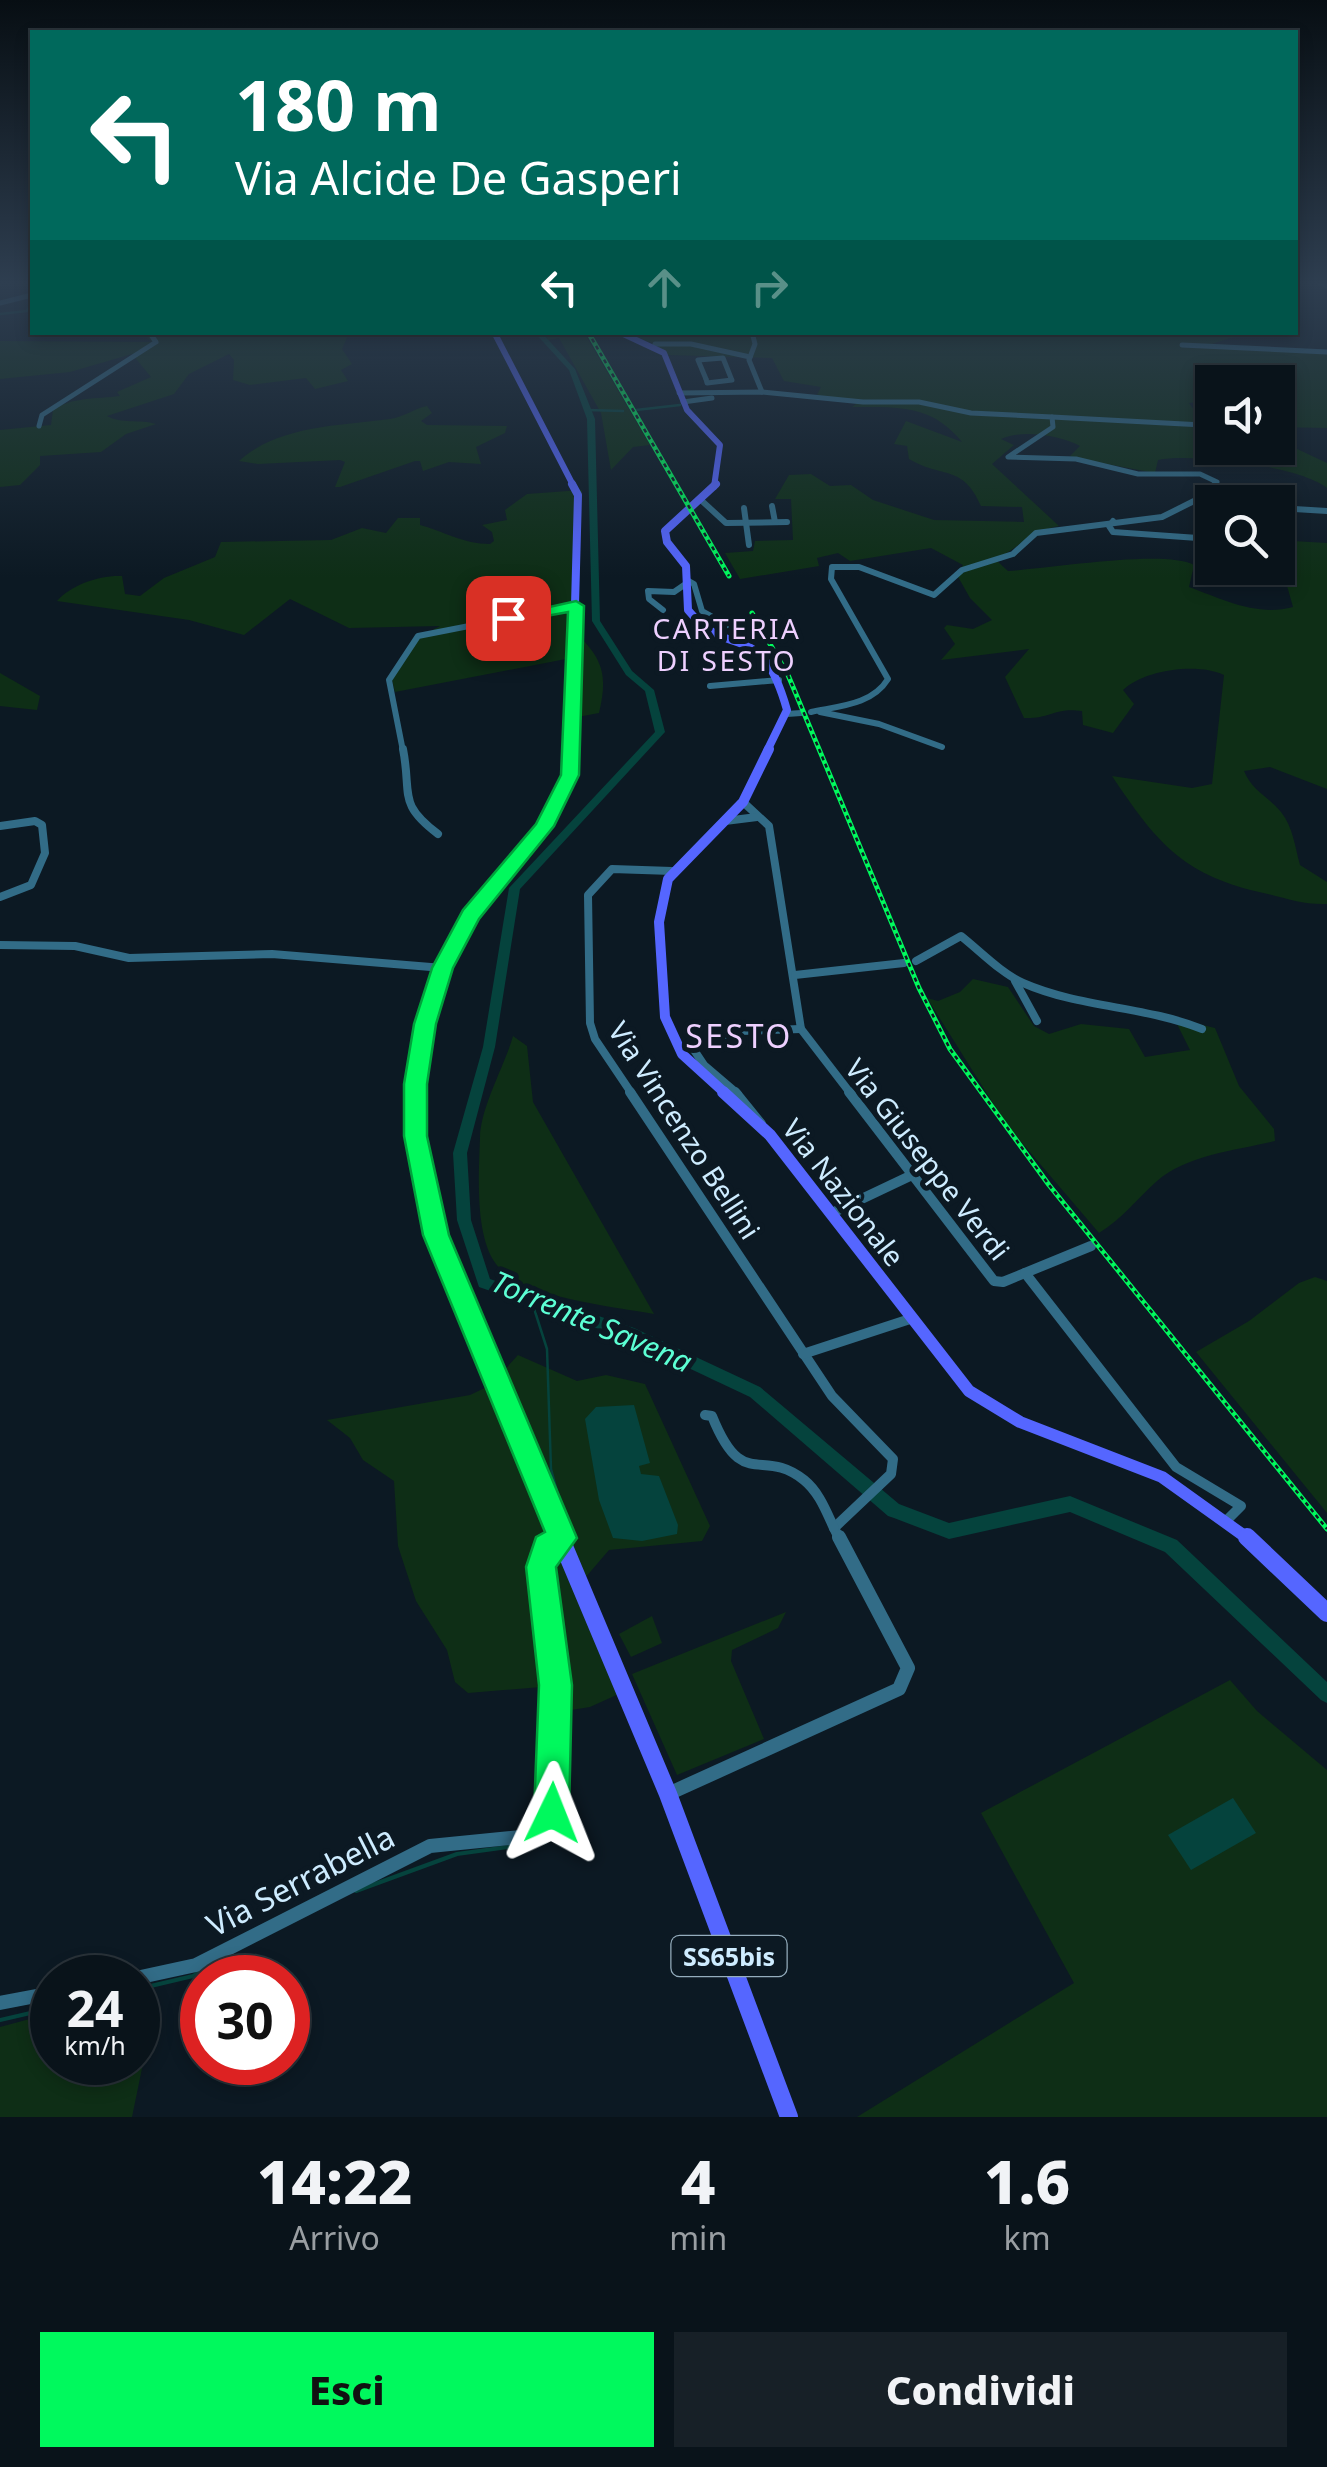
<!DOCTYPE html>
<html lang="it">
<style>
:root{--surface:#09131a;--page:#172027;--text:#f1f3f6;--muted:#999ea2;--line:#293239;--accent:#00f95d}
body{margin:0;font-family:"Noto Sans",sans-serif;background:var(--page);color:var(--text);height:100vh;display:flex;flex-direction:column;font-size:38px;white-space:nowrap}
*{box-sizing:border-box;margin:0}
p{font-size:32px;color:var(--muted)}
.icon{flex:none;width:55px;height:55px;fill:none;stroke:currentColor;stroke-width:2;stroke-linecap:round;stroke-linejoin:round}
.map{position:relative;height:2117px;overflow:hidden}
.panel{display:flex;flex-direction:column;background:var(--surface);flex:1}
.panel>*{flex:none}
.hud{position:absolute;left:30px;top:30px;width:1268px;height:305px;border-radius:0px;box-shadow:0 5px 15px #0003,0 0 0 2px var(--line);background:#00695c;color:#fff;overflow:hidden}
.fabs{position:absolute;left:1195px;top:365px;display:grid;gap:20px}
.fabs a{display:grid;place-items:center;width:100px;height:100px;border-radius:0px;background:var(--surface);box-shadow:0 5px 15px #0003,0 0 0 2px var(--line);font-size:50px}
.speed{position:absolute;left:30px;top:1955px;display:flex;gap:20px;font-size:50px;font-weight:700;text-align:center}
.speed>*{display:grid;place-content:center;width:130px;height:130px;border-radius:50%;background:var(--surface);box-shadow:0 5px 15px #0003,0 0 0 2px var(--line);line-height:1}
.speed small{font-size:25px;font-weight:400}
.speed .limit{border:15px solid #d22;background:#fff;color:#111}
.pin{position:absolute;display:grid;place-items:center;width:85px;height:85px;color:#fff;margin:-42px;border-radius:20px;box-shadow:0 5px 15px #0006}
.me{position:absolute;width:110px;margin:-55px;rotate:2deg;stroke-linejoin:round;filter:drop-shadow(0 0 8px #0008)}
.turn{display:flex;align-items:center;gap:35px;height:210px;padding:0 40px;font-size:45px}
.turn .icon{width:130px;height:130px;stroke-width:2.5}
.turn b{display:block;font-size:70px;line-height:85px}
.lanes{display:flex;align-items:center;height:95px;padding:0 40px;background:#0003;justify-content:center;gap:50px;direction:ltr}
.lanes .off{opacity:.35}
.eta{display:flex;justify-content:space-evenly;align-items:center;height:170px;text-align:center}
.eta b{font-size:60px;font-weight:800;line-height:70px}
.cta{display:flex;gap:20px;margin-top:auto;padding:20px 40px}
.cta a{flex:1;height:115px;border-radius:0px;background:var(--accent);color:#111;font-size:40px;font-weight:800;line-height:115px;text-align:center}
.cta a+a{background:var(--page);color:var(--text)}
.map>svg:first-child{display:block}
.green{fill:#0e2e16}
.water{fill:#05433d}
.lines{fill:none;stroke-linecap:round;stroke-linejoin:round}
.stream-far1{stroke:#05433d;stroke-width:2.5}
.stream{stroke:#05433d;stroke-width:4}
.river{fill:#05433d;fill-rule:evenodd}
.minor-far4{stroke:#326c87;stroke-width:5}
.minor-far3{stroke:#326c87;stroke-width:6}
.minor-far2{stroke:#326c87;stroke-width:8}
.minor-far1{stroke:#326c87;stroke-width:10}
.minor{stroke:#326c87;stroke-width:14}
.major-far4{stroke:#56f;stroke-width:6}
.major-far3{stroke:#56f;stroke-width:8}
.major-far2{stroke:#56f;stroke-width:10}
.major-far1{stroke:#56f;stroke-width:12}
.major{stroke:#56f;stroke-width:18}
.rail-casing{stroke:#00f95d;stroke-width:5}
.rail{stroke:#0c1923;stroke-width:2.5;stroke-dasharray:4;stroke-linecap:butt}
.route{fill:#00f95d;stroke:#00a23c;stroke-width:2.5}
.labels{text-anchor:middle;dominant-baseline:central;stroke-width:10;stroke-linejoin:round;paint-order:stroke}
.shield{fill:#0c1923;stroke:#94adbd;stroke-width:2.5}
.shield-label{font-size:25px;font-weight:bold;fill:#ceecff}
.far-quarter-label{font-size:28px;letter-spacing:2.5px;fill:#eed0ff;stroke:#0c1923}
.street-label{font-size:28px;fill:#ceecff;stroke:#0c1923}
.water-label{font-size:30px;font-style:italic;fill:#5cffd4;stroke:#0c1923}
.quarter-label{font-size:32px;letter-spacing:2.5px;fill:#eed0ff;stroke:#0c1923}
.near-street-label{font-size:32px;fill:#ceecff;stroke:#0c1923}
</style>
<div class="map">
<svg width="1327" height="2117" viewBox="0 0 1327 2117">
<rect width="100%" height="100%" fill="#0c1923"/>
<g class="green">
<path d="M1234,332L1233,337L1212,344L1327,351V428L1278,427V382H1212V400L1189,403L1205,426L1212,427V448H1278V440L1327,463V488C1301,466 1192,453 1158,460L1155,473L1075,458L1070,456L1080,446C1061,435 1021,429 1001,439L1014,445L992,464L1059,526C1026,532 1021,548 995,559L1008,571C1048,569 1164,549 1194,565L1189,587C1222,599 1257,617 1293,607L1278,554L1293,541L1327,543V789L1270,767L1244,771C1253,792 1268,796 1281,812C1293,827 1295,847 1300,865L1327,882V904C1301,905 1283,897 1259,892C1181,874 1155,840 1112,776L1192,788L1212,784L1224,675C1198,662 1143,670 1123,690L1134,704L1113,733L1083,725L1082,711C1055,707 1050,719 1024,718L1005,677L1029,649L941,660L955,644L944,628L947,625L973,629L992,620L970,598L957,575L963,565L931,548L850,561L838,553L817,558L819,566L740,579L725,553L753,551L755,541L793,540L791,499H775L789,475L811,474L830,486L851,485L873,500L934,520L1024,522L1022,507L981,506C963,464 943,479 909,459L907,446L894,444L906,421L962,442C932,405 901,407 852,407L856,404L817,395L821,387L784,381L772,358L667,355L653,343L621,333Z"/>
<path d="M143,333H349L342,349L352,364L341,370L348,381L315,389L306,378L250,385L233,380L234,360L229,354L189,374L174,394L107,416C121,424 140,419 156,424L126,434L101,452L40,456V465L20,485L0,487V430L51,425L53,410C71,397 97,399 120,396L117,392L151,377L132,354L70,372L0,379V341L152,342Z"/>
<path d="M546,333L586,336L650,445L633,447L611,470L601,413L559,338L548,340Z"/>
<path d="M427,406L432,413L421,421L427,425L507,426L505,433L476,447L481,464L449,462L423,471L420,461H415L340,487H335L345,462L340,460L258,464L239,461C279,425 339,426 390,419C404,417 413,409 427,406Z"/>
<path d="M582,490L576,633C603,659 608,675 599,713L572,718L571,658L395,692L391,676L412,641L440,626L349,628L290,599L244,635L189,620L57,601C71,585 99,575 122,576L125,594L140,596L164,578L215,557L221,542L331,540L362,528L386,533L398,518H420V525C443,531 463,544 490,544L494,541L492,532L482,525L507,520L505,510L527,494Z"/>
<path d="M0,673L40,696L37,710L0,706Z"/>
<path d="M973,979L1008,987L1034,1026L1049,1034L1081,1024L1129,1029L1145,1057L1190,1050L1174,1018L1215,1028L1239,1086L1274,1129L1275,1141C1238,1150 1186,1155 1157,1181C1136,1200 1123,1218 1099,1233L1006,1124L927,998L938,1001L960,992Z"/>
<path d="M513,1036L527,1046L533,1102L654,1314C616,1307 519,1297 496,1264C474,1235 479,1170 480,1138C480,1108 505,1065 513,1036Z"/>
<path d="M1315,1277L1327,1281V1513L1196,1352L1249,1321L1299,1283Z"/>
<path d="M518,1355L577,1381L606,1375L645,1384L710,1526L702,1541L609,1550L579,1585L621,1693L590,1707L553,1713L542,1687L468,1693L455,1682L447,1650L416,1601L398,1546L394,1481L363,1460L350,1438L327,1420L470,1395L491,1385Z"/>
<path d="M786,1612L778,1628L732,1650L731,1661L764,1739L677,1775L632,1674Z"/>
<path d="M652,1616L662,1643L631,1657L619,1634Z"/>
<path d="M1230,1680L1257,1711L1327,1770V2117H857L1074,1983L981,1813Z"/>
<path d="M153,1987V2015L132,2117H0V2027L52,2013V2062H138V1991Z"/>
</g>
<g class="water">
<path d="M634,1405L650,1463L639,1466L641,1474L659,1476L678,1525L677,1534L642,1541L613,1538L599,1500L585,1419L596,1407Z"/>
<path d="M1233,1798L1256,1833L1191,1870L1168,1835Z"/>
</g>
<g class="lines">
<g class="stream-far1">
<path d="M0,314L27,311L32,303"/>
<path d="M587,410L623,411"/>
<path d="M636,410L680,405"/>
<path d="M531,1299L547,1349L551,1469L568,1532"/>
</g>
<g class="stream">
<path d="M356,1891L457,1854L545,1842"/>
<path d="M138,1989L193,1976L225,1958"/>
<path d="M0,2020L52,2008"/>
</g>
<path class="river" d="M534,332H541L575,369L595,419L600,621L632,671L654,690L665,732L520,889L495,1047L467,1153L471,1220L490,1279L634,1328L760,1387L899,1504L949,1523L1070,1496L1177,1540L1327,1682V1703L1321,1700L1165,1552L1070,1512L949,1539L894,1518L888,1516L750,1397L625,1338L479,1287L457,1220L453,1153L483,1047L509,888L655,732L645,691L626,675L592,621L587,419L569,370Z"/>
<g class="minor-far4">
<path d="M1319,282L1327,286"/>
<path d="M0,303L32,295"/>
<path d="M752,332L755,344L749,360L762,392"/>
<path d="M655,344H691L750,357"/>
<path d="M1182,345L1327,352"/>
<path d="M706,379L698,360L723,358L731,378"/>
<path d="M706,379L707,383L732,380"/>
<path d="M679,393L762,392L863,402H919L971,413L1052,417L1053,427L1008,457L1076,459L1138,474H1200L1217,482L1212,487"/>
<path d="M683,402L712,398"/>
<path d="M1052,417L1203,425"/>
<path d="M39,426L42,415L156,342L149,332"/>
</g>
<g class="minor-far3">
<path d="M1215,484L1198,499L1227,502"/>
<path d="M702,501L726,523L787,522"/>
<path d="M772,506L775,522"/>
<path d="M744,508L749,545"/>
<path d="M1278,508L1327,511"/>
<path d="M1113,521L1109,526L1113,532L1212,539"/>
<path d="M687,580L694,584L702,611L727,625"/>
<path d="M663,610L649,599L648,591L674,592L687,583"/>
<path d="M710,686L779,680"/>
<path d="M811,712C839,706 872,705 888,679L831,579L832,567H859L934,595L962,570L1013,554L1036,533L1162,517L1198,499"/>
<path d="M820,712L879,724L942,747"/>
<path d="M787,714L801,713"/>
<path d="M403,751L389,680L418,636L576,605"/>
</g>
<g class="minor-far2">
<path d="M403,749C412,795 397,803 438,834"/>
<path d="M743,802L769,826L801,1029L851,1094"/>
<path d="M725,821L757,817"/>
<path d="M0,826L35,821L42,825L45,853L31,885L0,897"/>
<path d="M0,945L75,946L129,958L272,954L443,968"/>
<path d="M916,961L961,936C980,951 1001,973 1023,983C1080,1008 1145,1006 1202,1029"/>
<path d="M795,975L904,963"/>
<path d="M1015,981L1037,1021"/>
<path d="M632,1094L595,1039L590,1023L588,895L612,869L672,871"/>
<path d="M738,1094L704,1065L690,1044L740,1031L801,1029"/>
</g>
<g class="minor-far1">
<path d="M630,1092L832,1396L893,1459L891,1474L834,1528L840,1540"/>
<path d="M735,1092L761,1124"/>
<path d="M849,1092L994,1281L1003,1282L1091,1246"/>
<path d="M832,1213L910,1176"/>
<path d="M1025,1273L1176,1467L1241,1506L1228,1519"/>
<path d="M803,1354L910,1319"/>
<path d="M705,1415L712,1416C743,1493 761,1446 804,1480C819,1492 826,1511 834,1528"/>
</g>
<g class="minor">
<path d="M668,1794L899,1689L908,1668L839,1537"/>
<path d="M136,1978L196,1965L430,1846L531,1836L544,1829L552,1813L556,1712L541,1567L547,1548L560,1539"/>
<path d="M0,2003L52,1993"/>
</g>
<g class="major-far4">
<path d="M494,332L574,487"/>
<path d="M619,332L664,353L687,410L720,445L714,487"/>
</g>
<g class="major-far3">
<path d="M716,484L665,531L667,542L686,566L688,610C732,664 760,615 787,710L767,751"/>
<path d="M571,751L578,495L572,484"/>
</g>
<g class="major-far2">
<path d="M416,1094C416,1034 437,960 474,911C512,861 569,816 571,749"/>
<path d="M726,1094L682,1054L665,1017L659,922L668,879L743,802L769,749"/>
</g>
<g class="major-far1">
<path d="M416,1092L422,1182L436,1235L561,1540"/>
<path d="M723,1092L770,1135L969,1391L1020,1422L1162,1477L1250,1540"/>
</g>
<g class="major">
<path d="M560,1537L668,1794L789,2117"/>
<path d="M1247,1537L1327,1613"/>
</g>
<g class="rail-casing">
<g id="rail">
<path d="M588,332L729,576"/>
<path d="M752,613L788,675L919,988L950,1049L1049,1185L1327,1529"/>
</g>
</g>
<use href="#rail" class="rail"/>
</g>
<linearGradient id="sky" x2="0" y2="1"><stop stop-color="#070e13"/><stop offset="0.49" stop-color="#2e3e50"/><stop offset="1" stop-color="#2e3e50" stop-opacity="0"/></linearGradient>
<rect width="1327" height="578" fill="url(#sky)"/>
<path class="route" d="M576,601L584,606L579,775L554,826L479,919L453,968L436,1024L427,1084V1136L449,1235L577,1538L556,1567L572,1685L569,1813L564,1825L552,1830L540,1825L534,1813L539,1685L526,1567L536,1537L545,1532L423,1235L404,1136V1084L414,1024L432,968L463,910L536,824L561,775L568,612L508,623L500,618Z"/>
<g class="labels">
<rect class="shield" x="671.5" y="1936" width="115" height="40" rx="8"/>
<g class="shield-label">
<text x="729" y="1956">SS65bis</text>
</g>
<g class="far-quarter-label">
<text x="727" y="628">CARTERIA<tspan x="727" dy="32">DI SESTO</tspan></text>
</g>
<g class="street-label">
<text transform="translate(685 1130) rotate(57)">Via Vincenzo Bellini</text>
<text transform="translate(928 1159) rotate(52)">Via Giuseppe Verdi</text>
<text transform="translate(844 1192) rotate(52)">Via Nazionale</text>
</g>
<g class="water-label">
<text transform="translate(592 1321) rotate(23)">Torrente Savena</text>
</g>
<g class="quarter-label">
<text x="739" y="1035">SESTO</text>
</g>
<g class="near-street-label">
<text transform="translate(300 1880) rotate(-27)">Via Serrabella</text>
</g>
</g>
</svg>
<div class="fabs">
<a><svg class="icon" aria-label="sound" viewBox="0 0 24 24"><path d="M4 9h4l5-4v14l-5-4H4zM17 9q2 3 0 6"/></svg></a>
<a><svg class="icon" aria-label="search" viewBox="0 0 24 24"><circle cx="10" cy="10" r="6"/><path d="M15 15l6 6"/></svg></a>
</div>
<div class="speed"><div>24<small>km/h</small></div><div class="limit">30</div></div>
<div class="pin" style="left:508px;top:618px;background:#d93025"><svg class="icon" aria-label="arrive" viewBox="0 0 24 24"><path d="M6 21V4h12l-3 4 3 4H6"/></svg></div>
<svg class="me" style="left:552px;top:1813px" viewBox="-20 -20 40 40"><path d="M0-17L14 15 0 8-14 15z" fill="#00f95d" stroke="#fff" stroke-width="4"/></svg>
<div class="hud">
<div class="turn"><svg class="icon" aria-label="left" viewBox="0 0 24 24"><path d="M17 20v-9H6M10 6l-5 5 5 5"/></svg><div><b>180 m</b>Via Alcide De Gasperi</div></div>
<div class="lanes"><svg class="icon" aria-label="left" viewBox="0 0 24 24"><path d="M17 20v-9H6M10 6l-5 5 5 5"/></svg><svg class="icon off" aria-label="ahead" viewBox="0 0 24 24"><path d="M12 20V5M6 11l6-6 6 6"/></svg><svg class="icon off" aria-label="right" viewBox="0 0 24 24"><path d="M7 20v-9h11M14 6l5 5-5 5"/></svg></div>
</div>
</div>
<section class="panel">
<div class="eta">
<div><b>14:22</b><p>Arrivo</p></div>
<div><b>4</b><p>min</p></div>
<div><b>1.6</b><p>km</p></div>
</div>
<div class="cta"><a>Esci</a><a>Condividi</a></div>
</section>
